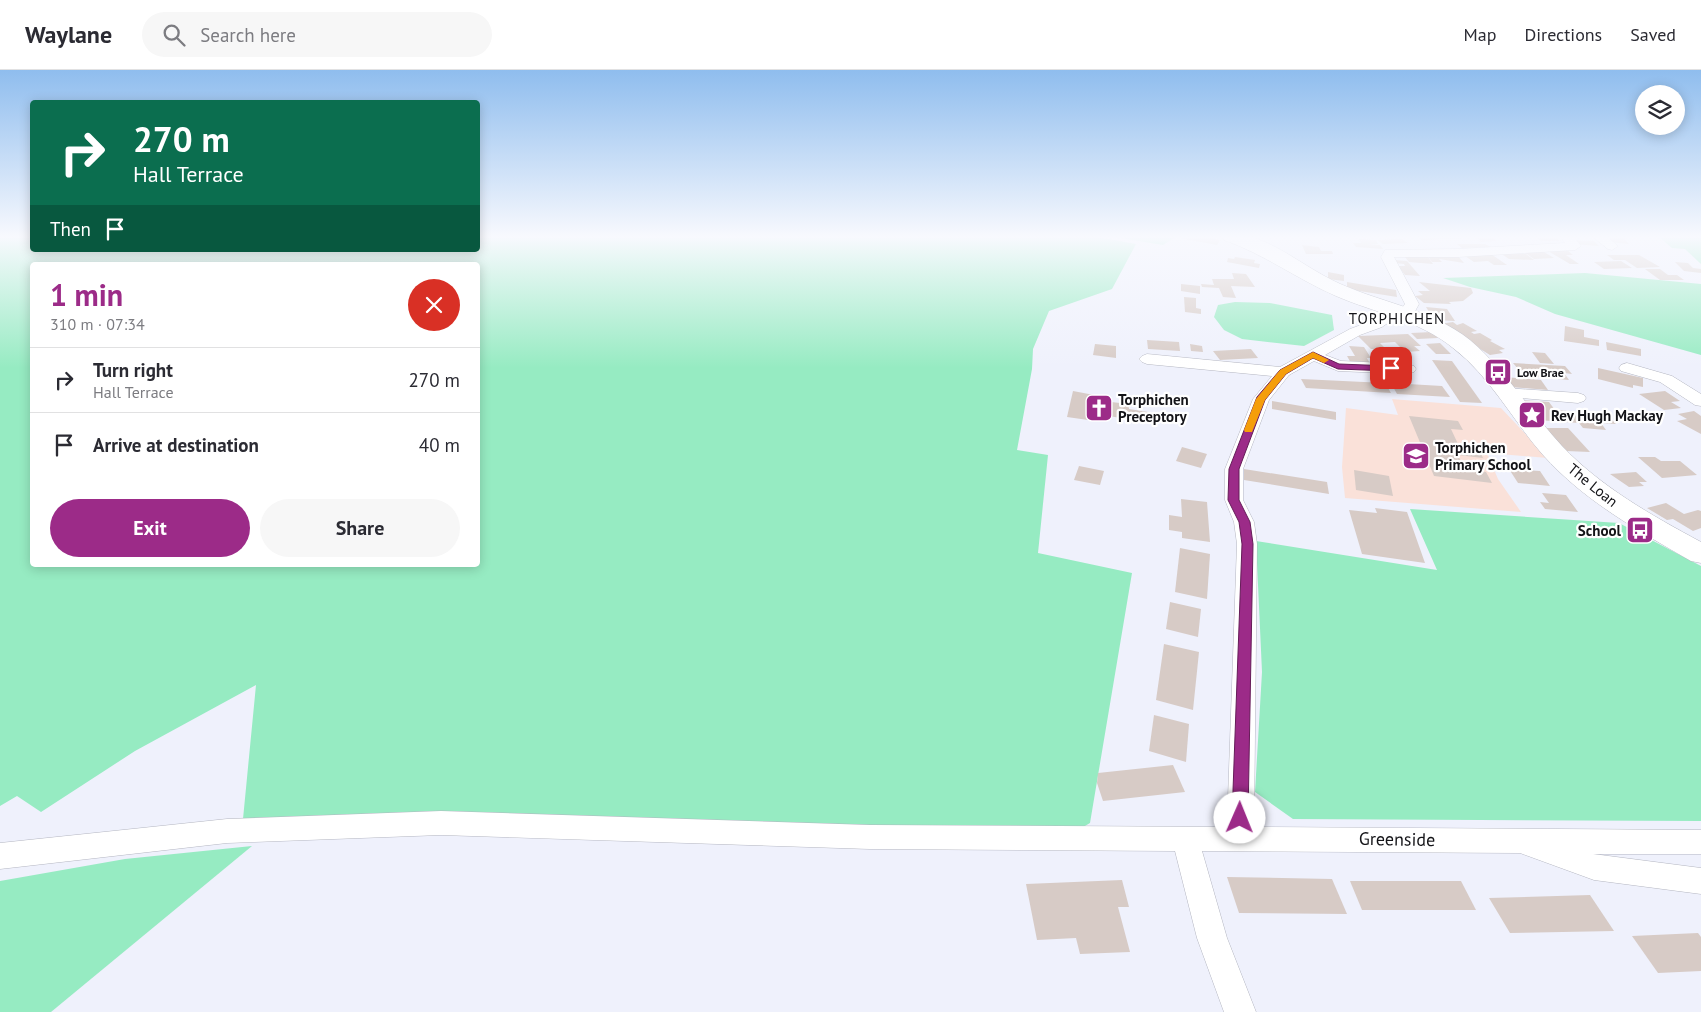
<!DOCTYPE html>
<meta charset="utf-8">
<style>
:root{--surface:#fff;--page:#f7f7f7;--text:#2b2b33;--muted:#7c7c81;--line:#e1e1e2;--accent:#9c2b88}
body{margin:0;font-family:"PT Sans",sans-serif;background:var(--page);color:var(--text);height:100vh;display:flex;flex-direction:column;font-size:19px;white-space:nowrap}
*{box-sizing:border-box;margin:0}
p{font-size:16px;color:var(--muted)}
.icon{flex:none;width:28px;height:28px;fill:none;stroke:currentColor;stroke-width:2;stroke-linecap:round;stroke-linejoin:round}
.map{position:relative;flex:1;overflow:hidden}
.drawer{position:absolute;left:30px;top:192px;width:450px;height:305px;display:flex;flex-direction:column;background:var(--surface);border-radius:5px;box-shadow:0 2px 12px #0003}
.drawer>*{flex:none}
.banner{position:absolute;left:30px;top:30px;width:450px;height:152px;border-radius:5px;box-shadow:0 2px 12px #0003;background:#0b6e4f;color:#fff;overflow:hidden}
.fabs{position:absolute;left:1635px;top:15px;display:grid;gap:10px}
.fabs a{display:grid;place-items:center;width:50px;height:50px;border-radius:50%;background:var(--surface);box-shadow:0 2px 12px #0003;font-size:25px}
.pin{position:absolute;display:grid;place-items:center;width:42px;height:42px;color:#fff;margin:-21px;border-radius:10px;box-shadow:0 2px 8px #0006}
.me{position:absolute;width:55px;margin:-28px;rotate:1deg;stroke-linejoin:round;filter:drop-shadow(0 0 4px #0008)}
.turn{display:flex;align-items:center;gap:18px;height:105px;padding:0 20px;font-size:22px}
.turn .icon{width:65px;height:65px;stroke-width:2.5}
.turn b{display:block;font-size:35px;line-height:42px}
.then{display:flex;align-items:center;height:48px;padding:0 20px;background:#0003;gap:10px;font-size:19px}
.round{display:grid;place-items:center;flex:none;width:52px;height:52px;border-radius:26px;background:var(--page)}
.headline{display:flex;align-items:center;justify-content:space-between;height:85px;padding:0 20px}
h1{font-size:30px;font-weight:700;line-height:38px;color:var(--accent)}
.button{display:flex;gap:10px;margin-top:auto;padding:10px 20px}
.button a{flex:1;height:58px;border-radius:30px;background:var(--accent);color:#fff;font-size:20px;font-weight:700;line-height:58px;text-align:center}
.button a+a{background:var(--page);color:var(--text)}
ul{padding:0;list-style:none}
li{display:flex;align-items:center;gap:15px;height:65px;padding:0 20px;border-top:1px solid var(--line)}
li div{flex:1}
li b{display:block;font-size:19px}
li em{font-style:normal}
header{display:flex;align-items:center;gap:30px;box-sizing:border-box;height:70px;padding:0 25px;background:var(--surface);border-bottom:1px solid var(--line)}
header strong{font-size:24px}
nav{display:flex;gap:28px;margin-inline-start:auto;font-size:18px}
.search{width:350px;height:45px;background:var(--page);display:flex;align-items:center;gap:12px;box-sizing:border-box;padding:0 18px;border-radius:28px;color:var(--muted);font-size:19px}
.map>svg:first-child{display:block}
.education{fill:#fae1d9}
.green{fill:#96ebc2;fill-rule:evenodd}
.building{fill:#d7cbc6}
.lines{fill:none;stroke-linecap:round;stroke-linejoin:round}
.street-casing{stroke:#b4b6c1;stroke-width:1}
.secondary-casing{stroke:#b4b6c1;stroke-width:1}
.street{fill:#fff;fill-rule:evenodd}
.secondary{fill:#fff;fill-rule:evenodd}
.route{fill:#9c2b88;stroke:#651c58}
.slow{fill:#f59e0b}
.labels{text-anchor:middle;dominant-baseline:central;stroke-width:4.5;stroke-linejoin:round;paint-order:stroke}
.far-poi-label{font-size:12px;font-weight:bold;fill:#141418;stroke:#fff;text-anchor:start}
.far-quarter-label{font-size:15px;letter-spacing:1px;fill:#141418;stroke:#fff}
.poi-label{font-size:15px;font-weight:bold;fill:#141418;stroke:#fff;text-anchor:start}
.street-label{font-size:15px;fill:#141418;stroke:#fff}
.near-street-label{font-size:18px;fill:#141418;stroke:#fff}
</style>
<header>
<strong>Waylane</strong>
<div class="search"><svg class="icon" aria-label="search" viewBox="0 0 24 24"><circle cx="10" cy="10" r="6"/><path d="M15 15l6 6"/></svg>Search here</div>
<nav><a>Map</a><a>Directions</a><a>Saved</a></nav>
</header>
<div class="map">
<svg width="1701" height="942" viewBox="0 0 1701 942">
<rect width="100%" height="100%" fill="#eff1fc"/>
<path class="education" d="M1392,329L1501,338L1548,388L1487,383L1498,409L1521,442L1345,428L1342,397L1346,338L1398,345Z"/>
<g class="green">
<path d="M0,166H32V180H478V166H1092L1136,174L1112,219L1049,241L1033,279L1032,299L1017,380L1048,385L1038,483L1132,503L1090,753L1073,763L243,749L256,615L135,681L41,742L17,726L0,736ZM32,195H478V495H32Z"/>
<path d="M1108,166H1177L1163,175Z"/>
<path d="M1658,166H1701V194L1685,179L1672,178Z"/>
<path d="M1585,203L1701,214V285L1555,244L1516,227L1470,217L1443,208Z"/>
<path d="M1235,232L1270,233L1332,245L1334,260L1304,276L1242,269L1224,260L1214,247L1218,235Z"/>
<path d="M1410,439L1619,453L1701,496V751L1293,749L1255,722L1262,602L1256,471L1437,500Z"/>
<path d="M252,776L51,942H0V811L125,789Z"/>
</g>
<g class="building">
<path d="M1186,166H1197L1220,170L1217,175L1184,169Z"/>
<path d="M1415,166H1461L1464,168L1422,170Z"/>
<path d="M1477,166L1493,167L1496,171L1481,172Z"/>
<path d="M1541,166H1554L1560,171H1541L1537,167H1542Z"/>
<path d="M1604,166H1622L1629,174L1609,172Z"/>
<path d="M1359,169L1376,170L1378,174H1368L1380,175L1383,179L1356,177L1353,173H1361Z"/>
<path d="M1402,169L1408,173L1383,174L1377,170Z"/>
<path d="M1569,170L1594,171L1599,176L1573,174Z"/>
<path d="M1457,174H1485L1491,177L1462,178Z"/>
<path d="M1302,175L1319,177L1321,181H1332L1333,184H1306Z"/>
<path d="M1567,180L1573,185H1566L1579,194H1570L1548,181Z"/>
<path d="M1524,182H1544L1554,188L1534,189Z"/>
<path d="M1500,183H1517L1526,184L1534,190L1509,189Z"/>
<path d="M1426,184L1458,186L1464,193L1439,189L1442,192H1432Z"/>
<path d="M1491,184L1507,195H1494L1488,191L1474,192L1465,186Z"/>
<path d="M1607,185H1639L1660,197L1637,198L1625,190H1614Z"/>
<path d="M1415,186L1428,187L1433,194L1409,192L1405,187Z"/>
<path d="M1235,187L1255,190L1254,193L1260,194L1259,198L1227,192L1228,188L1234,189Z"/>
<path d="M1394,190L1407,191L1420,206L1405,205L1398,196H1405L1404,194L1395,193Z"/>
<path d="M1621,191L1632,198L1604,199L1594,192Z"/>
<path d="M1675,192L1688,193L1693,198L1701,199V203L1684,201Z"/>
<path d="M1645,199H1660L1668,205H1677L1684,210H1660Z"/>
<path d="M1328,202L1344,205V211L1328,209Z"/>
<path d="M1232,203L1246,204L1255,217L1231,216L1236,228L1223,227L1219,218L1202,217L1201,214L1214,215L1212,209H1234Z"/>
<path d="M1347,212L1396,220L1397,227L1347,219Z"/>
<path d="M1419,212L1471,218L1473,223L1463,231L1449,232L1451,234L1424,233L1415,226L1423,225L1418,221H1430Z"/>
<path d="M1181,214L1200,216V224L1181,221Z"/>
<path d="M1184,227L1196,228V238L1201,239V244L1185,242Z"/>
<path d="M1426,237L1447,239L1455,251L1434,250Z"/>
<path d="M1453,252L1457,255L1463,253L1477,261L1471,262L1474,264L1480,263L1492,270L1490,271L1505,279L1499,280L1503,283L1490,285L1440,254Z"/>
<path d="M1565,256L1584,260V267L1599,270V276L1564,271Z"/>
<path d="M1432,262L1438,268L1417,269L1411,263Z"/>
<path d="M1408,264L1421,276H1414L1420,281L1405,282L1395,272L1380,273L1386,279H1371L1358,266Z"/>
<path d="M1147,270L1179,272L1180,281L1148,279Z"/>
<path d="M1606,272L1641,279V286L1607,280Z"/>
<path d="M1440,273L1451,284H1436L1426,274Z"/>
<path d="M1095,274L1116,276V288L1093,285Z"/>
<path d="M1190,274L1202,276L1203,282L1191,281Z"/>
<path d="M1349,276L1364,277L1371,288H1367L1371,296L1352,295L1347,286H1355Z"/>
<path d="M1251,279L1258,288L1220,290L1213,281Z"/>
<path d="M1532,282L1545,283L1554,294L1540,293Z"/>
<path d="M1432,290L1452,291L1482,333L1460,332Z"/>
<path d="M1513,293L1565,296L1572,304L1564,303L1569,310L1557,309L1551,302H1537L1542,307L1529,306L1525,301L1519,300Z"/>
<path d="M1598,298L1643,308V317L1633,315V318L1598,309Z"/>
<path d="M1504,307L1541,310L1548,320L1511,317Z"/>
<path d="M1301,309L1385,313L1391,323L1306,318Z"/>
<path d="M1391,313L1442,316L1450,327L1397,324Z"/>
<path d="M1073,321L1094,325L1093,332L1110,335L1111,332L1129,334V339L1148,342L1147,344L1159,346L1158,354L1090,343L1088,350L1067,347Z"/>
<path d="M1665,321L1680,331L1671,332L1681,338L1664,340L1639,324Z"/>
<path d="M1522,330L1549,332L1555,340L1607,344L1616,354L1601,353L1606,360L1583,358L1579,353L1537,350Z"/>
<path d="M1272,331L1336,342V350L1272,339Z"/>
<path d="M1694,341L1701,346V364L1677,351L1687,349L1678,344Z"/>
<path d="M1409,346L1458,351L1463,360L1451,359L1458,374L1477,376L1483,388L1458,385L1464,399L1486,402L1492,413L1434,406Z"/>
<path d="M1545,358H1568L1590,382L1566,381Z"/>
<path d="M1182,377L1207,384L1201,398L1176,391Z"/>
<path d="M1638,387H1655L1661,391H1680L1697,405L1662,408Z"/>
<path d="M1079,396L1104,401L1100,415L1074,410Z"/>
<path d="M1244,399L1327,412L1329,424L1244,410Z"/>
<path d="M1509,399L1540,401L1550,416L1518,413Z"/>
<path d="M1354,400L1389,406L1393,426L1356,420Z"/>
<path d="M1636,402L1647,412H1639L1644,416L1629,417L1610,404Z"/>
<path d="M1542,423L1566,425L1578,442L1545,439L1540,432L1549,433Z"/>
<path d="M1181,429L1207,432L1210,472L1182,468V462L1169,460V445L1182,447Z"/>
<path d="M1666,433L1684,444L1698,440L1701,441V458L1693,461L1673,449L1667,450L1647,438Z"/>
<path d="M1375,438L1407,442L1425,493L1362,484L1349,440L1377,443Z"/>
<path d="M1180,478L1210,484L1207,529L1175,522Z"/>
<path d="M1170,532L1201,539L1198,567L1166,559Z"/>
<path d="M1164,574L1199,582L1193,640L1156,630Z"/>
<path d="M1154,645L1189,654L1186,692L1149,681Z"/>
<path d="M1173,695L1185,722L1103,731L1097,713L1098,703Z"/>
<path d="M1227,807L1332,809L1347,844L1239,843Z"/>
<path d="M1122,810L1129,837H1118L1130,882L1080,884L1076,868L1037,870L1026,814Z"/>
<path d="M1350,811H1461L1476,840H1362Z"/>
<path d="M1590,825L1614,861L1510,863L1489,828Z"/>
<path d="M1698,863L1701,867V901L1658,903L1632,866Z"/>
</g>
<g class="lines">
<g class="street-casing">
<g id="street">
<path d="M1560,166H1573L1581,176L1575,180L1458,187H1394L1419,234L1413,245L1404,249L1398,246L1382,257L1360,265L1325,285L1341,291L1408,294L1414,296L1416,299L1414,302L1408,304L1338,301L1314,291L1289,305L1269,330L1243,399V430L1254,452L1257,474L1254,757L1701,760V784H1593L1701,798V824L1594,810L1520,783L1202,781L1227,868L1256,942H1224L1197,868L1175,781L870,779L441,765L227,773L0,799V773L227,749L441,741L870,755L1227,757L1237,474L1234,452L1225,430V399L1253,329L1272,306L1147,294L1142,292L1139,289L1142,286L1147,284L1280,297L1350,259L1372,251L1389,239L1394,238L1400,241L1405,234L1381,187L1385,180L1458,179L1565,173Z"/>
<path d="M1592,166H1606L1618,176L1612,180L1608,179Z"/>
<path d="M1627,293L1672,306L1701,324V336L1695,335L1660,312L1621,301L1619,298L1621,295Z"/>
<path d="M1505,318L1578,323L1584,325L1586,328L1584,331L1578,333L1499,326L1497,323L1499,320Z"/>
</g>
</g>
<g class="secondary-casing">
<path id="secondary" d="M1221,166C1229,166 1240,164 1248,166C1278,174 1304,196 1332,210C1376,232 1430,238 1470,270C1506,300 1530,342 1562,376C1601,417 1651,445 1701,472V493L1691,491C1639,461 1584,431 1543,385C1513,351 1490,306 1453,278C1419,250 1375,243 1336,226C1297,209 1264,184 1224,170Z"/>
</g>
<use href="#street" class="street"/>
<use href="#secondary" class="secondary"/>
</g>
<linearGradient id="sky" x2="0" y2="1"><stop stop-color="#8fbdee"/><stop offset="0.56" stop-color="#f8f9fe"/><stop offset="1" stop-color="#f8f9fe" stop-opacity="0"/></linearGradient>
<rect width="1701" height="298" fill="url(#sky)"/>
<path class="route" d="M1313,282L1339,294L1391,296L1395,298L1391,301L1338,299L1313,288L1286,304L1265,330L1239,399V430L1250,452L1253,474L1248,748L1246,753L1240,755L1235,753L1232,748L1242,474L1239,452L1228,430L1229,399L1257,327L1280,300Z"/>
<path class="slow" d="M1313,282L1329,290L1324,293L1313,288L1286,304L1265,330L1252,362H1245L1244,360L1256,329L1280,300Z"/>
<defs>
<g id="bus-square" transform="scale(1.4375)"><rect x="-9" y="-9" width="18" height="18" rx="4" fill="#9c2b88" stroke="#fff"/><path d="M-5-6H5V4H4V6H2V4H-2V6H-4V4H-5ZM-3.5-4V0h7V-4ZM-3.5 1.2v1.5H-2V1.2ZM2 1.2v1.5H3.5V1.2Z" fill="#fff"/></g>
<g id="church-square" transform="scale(1.4375)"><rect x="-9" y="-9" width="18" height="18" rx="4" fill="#9c2b88" stroke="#fff"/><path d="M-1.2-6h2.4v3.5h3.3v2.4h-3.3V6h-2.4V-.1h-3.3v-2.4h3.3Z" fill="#fff"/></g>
<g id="sight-square" transform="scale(1.4375)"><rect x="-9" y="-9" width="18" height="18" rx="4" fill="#9c2b88" stroke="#fff"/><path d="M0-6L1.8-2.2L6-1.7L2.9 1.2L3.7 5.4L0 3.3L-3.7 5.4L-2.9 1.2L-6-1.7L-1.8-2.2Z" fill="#fff"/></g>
<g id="school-square" transform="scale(1.4375)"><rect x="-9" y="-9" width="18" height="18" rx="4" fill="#9c2b88" stroke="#fff"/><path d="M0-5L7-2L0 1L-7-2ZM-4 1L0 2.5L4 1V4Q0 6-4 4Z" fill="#fff"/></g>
</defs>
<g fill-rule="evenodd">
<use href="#bus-square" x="1498" y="302"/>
<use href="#church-square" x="1099" y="338"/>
<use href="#sight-square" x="1532" y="345"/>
<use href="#school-square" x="1416" y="386"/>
<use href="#bus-square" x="1640" y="460"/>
</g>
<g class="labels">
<g class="far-poi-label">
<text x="1517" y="302">Low Brae</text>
</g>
<g class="far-quarter-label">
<text x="1397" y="248">TORPHICHEN</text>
</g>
<g class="poi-label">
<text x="1118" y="329">Torphichen<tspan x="1118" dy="17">Preceptory</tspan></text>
<text x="1551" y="345">Rev Hugh Mackay</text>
<text x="1435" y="377">Torphichen<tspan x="1435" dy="17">Primary School</tspan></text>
<text x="1621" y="460" text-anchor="end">School</text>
</g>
<g class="street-label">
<text transform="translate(1593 415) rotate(39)">The Loan</text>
</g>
<g class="near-street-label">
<text transform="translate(1397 769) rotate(1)">Greenside</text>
</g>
</g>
</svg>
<div class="fabs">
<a><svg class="icon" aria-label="layers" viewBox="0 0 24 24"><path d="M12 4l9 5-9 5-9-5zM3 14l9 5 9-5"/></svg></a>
</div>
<div class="pin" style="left:1391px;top:298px;background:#d93025"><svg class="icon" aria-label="arrive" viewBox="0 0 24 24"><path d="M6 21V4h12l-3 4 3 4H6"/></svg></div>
<svg class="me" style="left:1240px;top:748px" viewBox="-20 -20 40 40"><circle r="19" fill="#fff"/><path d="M0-13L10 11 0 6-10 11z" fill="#9c2b88"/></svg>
<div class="banner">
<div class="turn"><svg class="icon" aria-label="right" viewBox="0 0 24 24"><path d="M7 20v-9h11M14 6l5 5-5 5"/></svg><div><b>270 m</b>Hall Terrace</div></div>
<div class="then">Then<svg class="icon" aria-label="arrive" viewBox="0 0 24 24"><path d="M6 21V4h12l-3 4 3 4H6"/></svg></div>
</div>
<section class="drawer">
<div class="headline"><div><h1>1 min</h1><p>310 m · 07:34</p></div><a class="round" style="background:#d93025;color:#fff"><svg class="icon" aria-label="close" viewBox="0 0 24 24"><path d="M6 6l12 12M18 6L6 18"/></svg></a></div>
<ul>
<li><svg class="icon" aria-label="right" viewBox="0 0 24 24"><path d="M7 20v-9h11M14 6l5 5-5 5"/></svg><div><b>Turn right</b><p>Hall Terrace</p></div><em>270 m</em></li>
<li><svg class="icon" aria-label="arrive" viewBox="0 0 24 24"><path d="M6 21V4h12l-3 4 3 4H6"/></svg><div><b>Arrive at destination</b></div><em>40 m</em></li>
</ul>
<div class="button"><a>Exit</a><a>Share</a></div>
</section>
</div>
